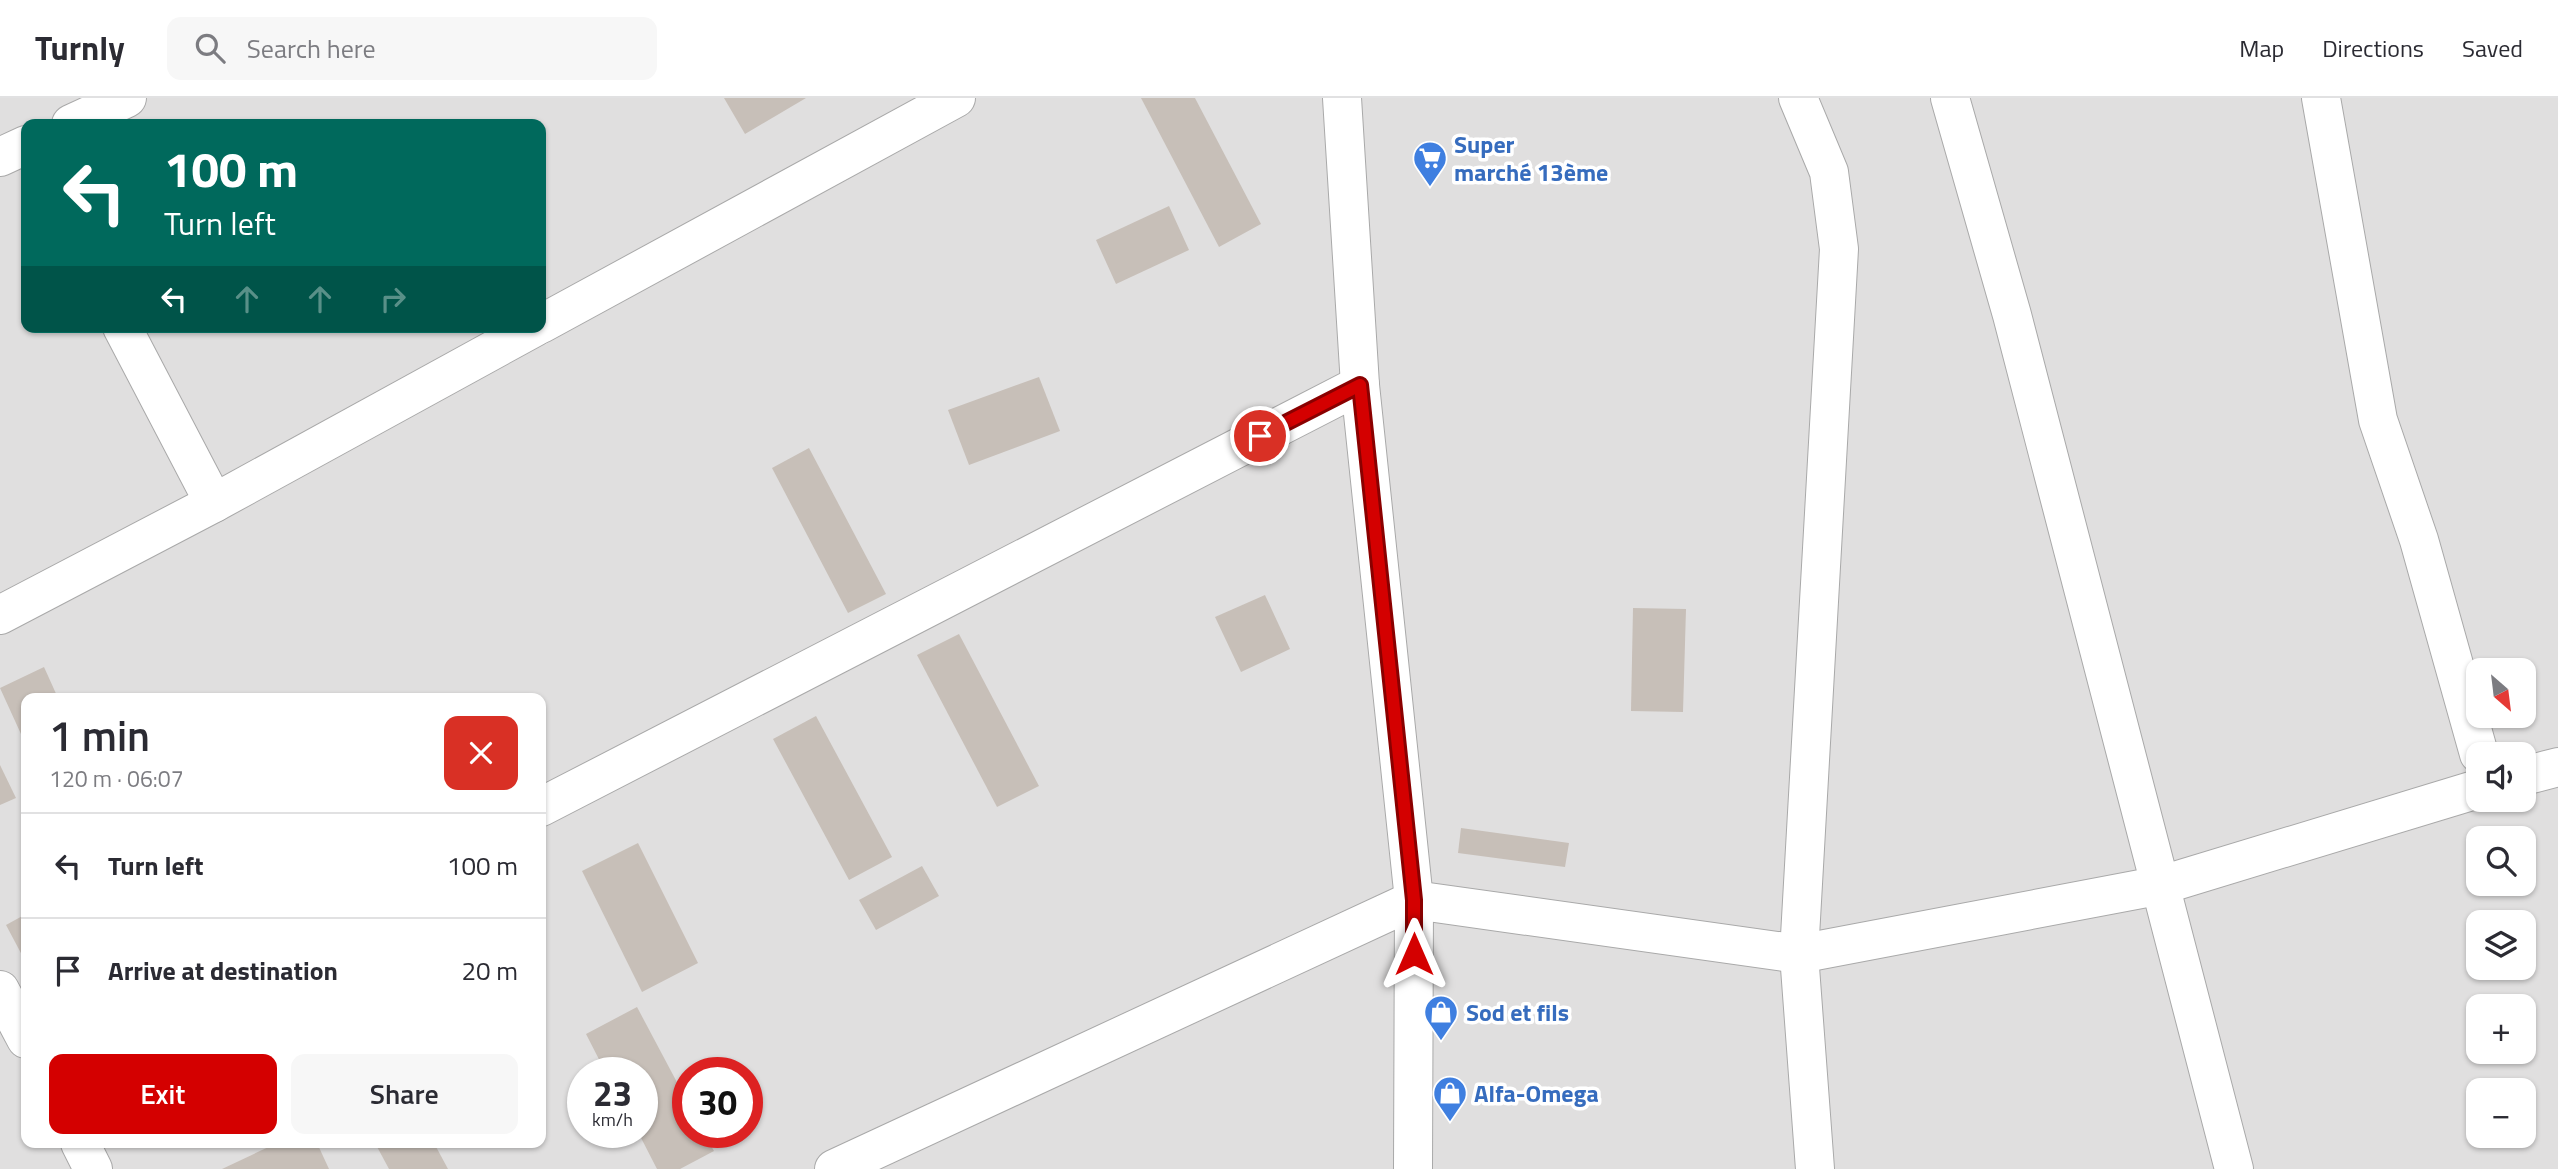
<!DOCTYPE html>
<meta charset="utf-8">
<style>
:root{--surface:#fff;--page:#f7f7f7;--text:#2b2b33;--muted:#7c7c81;--line:#e1e1e2;--accent:#d40000}
body{margin:0;font-family:"Titillium Web",sans-serif;background:var(--page);color:var(--text);height:100vh;display:flex;flex-direction:column;font-size:26px;white-space:nowrap}
*{box-sizing:border-box;margin:0}
p{font-size:23px;color:var(--muted)}
.icon{flex:none;width:38px;height:38px;fill:none;stroke:currentColor;stroke-width:2;stroke-linecap:round;stroke-linejoin:round}
.map{position:relative;flex:1;overflow:hidden}
.details{position:absolute;left:21px;top:595px;width:525px;height:455px;display:flex;flex-direction:column;background:var(--surface);border-radius:14px;box-shadow:0 2px 5px #0004}
.details>*{flex:none}
.top-card{position:absolute;left:21px;top:21px;width:525px;height:214px;border-radius:14px;box-shadow:0 2px 5px #0004;background:#00695c;color:#fff;overflow:hidden}
.needle{width:46px;rotate:152deg}
.fabs{position:absolute;left:2466px;top:560px;display:grid;gap:14px}
.fabs a{display:grid;place-items:center;width:70px;height:70px;border-radius:14px;background:var(--surface);box-shadow:0 2px 5px #0004;font-size:35px}
.speed{position:absolute;left:567px;top:959px;display:flex;gap:14px;font-size:35px;font-weight:700;text-align:center}
.speed>*{display:grid;place-content:center;width:91px;height:91px;border-radius:50%;background:var(--surface);box-shadow:0 2px 5px #0004;line-height:1}
.speed small{font-size:18px;font-weight:400}
.speed .limit{border:10px solid #d22;background:#fff;color:#111}
.pin{position:absolute;display:grid;place-items:center;width:60px;height:60px;color:#fff;margin:-30px;border:4px solid #fff;border-radius:50%;box-shadow:0 2px 7px #0007}
.me{position:absolute;width:77px;margin:-38px;rotate:0deg;stroke-linejoin:round;filter:drop-shadow(0 0 5px #0008)}
.turn{display:flex;align-items:center;gap:24px;height:147px;padding:0 28px;font-size:32px}
.turn .icon{width:91px;height:91px;stroke-width:2.5}
.turn b{display:block;font-size:49px;line-height:60px}
.lanes{display:flex;align-items:center;height:66px;padding:0 28px;background:#0003;justify-content:center;gap:35px;direction:ltr}
.lanes .off{opacity:.35}
.round{display:grid;place-items:center;flex:none;width:74px;height:74px;border-radius:14px;background:var(--page)}
.headline{display:flex;align-items:center;justify-content:space-between;height:119px;padding:0 28px}
h1{font-size:42px;font-weight:600;line-height:52px}
.action{display:flex;gap:14px;margin-top:auto;padding:14px 28px}
.action a{flex:1;height:80px;border-radius:14px;background:var(--accent);color:#fff;font-size:28px;font-weight:600;line-height:80px;text-align:center}
.action a+a{background:var(--page);color:var(--text)}
ul{padding:0;list-style:none}
li{display:flex;align-items:center;gap:21px;height:105px;padding:0 28px;border-top:2px solid var(--line)}
li div{flex:1}
li b{display:block;font-size:26px}
li em{font-style:normal}
header{display:flex;align-items:center;gap:42px;box-sizing:border-box;height:98px;padding:0 35px;background:var(--surface);border-bottom:2px solid var(--line)}
header strong{font-size:33px}
nav{display:flex;gap:38px;margin-inline-start:auto;font-size:24px}
.search{width:490px;height:63px;background:var(--page);display:flex;align-items:center;gap:18px;box-sizing:border-box;padding:0 24px;border-radius:14px;color:var(--muted);font-size:26px}
.map>svg:first-child{display:block}
.residential{fill:#e0dfdf;fill-rule:evenodd}
.building{fill:#c7bfb8}
.lines{fill:none;stroke-linecap:round;stroke-linejoin:round}
.minor-casing{stroke:#a9a9a9;stroke-width:40}
.minor{stroke:#fff;stroke-width:38}
.route-casing{stroke:#8a0000;stroke-width:18}
.route{stroke:#d40000;stroke-width:12}
.labels{text-anchor:middle;dominant-baseline:central;stroke-width:7;stroke-linejoin:round;paint-order:stroke}
.shop-label{font-size:24px;font-weight:bold;fill:#366cbe;stroke:#fff;text-anchor:start}
</style>
<header>
<strong>Turnly</strong>
<div class="search"><svg class="icon" aria-label="search" viewBox="0 0 24 24"><circle cx="10" cy="10" r="6"/><path d="M15 15l6 6"/></svg>Search here</div>
<nav><a>Map</a><a>Directions</a><a>Saved</a></nav>
</header>
<div class="map">
<svg width="2558" height="1071" viewBox="0 0 2558 1071">
<rect width="100%" height="100%" fill="#f2efe9"/>
<path class="residential" d="M0,0H2558V1071H0ZM26,26H541V229H26ZM2478,572H2524V618H2478ZM26,600H541V1045H26ZM2478,656H2524V702H2478ZM2478,740H2524V786H2478ZM2478,824H2524V870H2478ZM2478,908H2524V954H2478ZM583,975H642V1034H583ZM688,975H747V1034H688ZM2478,992H2524V1038H2478Z"/>
<g class="building">
<path d="M724,0H806L745,36Z"/>
<path d="M1141,0H1195L1261,126L1219,149Z"/>
<path d="M1169,108L1189,152L1116,186L1096,142Z"/>
<path d="M1039,279L1060,333L969,367L948,312Z"/>
<path d="M809,350L886,496L848,515L772,370Z"/>
<path d="M1265,497L1290,551L1241,574L1215,519Z"/>
<path d="M1633,510L1686,511L1683,614L1631,613Z"/>
<path d="M959,536L1039,688L997,709L917,557Z"/>
<path d="M44,569L58,600H26V647L0,590Z"/>
<path d="M816,618L892,759L849,782L773,641Z"/>
<path d="M0,667L16,700L0,707Z"/>
<path d="M1461,730L1569,745L1565,769L1458,755Z"/>
<path d="M638,745L698,865L642,894L582,773Z"/>
<path d="M922,768L939,798L876,832L859,802Z"/>
<path d="M26,816V857L23,859L6,827Z"/>
<path d="M637,909L688,1005V1034H703L714,1053L680,1071H657L638,1034H642V975H606L586,936Z"/>
<path d="M277,1045H317L329,1071H222Z"/>
<path d="M375,1045H434L448,1071H389Z"/>
</g>
<g class="lines">
<g class="minor-casing">
<g id="minor">
<path d="M1342,0L1360,287L1414,802L1413,1071"/>
<path d="M1798,0L1829,74L1839,151L1799,856L1815,1071"/>
<path d="M1950,0L2012,217L2234,1071"/>
<path d="M2321,0L2378,322L2419,442L2479,656"/>
<path d="M71,26L127,0"/>
<path d="M0,59L26,47"/>
<path d="M541,226L956,0"/>
<path d="M122,229L214,405"/>
<path d="M0,517L214,405L535,229"/>
<path d="M2524,678L2558,669"/>
<path d="M541,709L1360,287"/>
<path d="M0,892L26,941"/>
<path d="M80,1045L93,1071"/>
<path d="M834,1071L1414,802L1799,856L2162,787L2478,691"/>
</g>
</g>
<use href="#minor" class="minor"/>
</g>
<g class="lines">
<g class="route-casing">
<path id="route" d="M1260,338L1360,287L1414,802V856"/>
</g>
<use href="#route" class="route"/>
</g>
<defs>
<g id="supermarket-pin" transform="scale(1.75)"><path d="M0 17L-7.5 6A9.5 9.5 0 1 1 7.5 6Z" fill="#3f7fe0" stroke="#fff"/><path d="M-6-5.5h2.5l.6 2H6L4.5 2H-2.5L-4.4-4H-6ZM-1.5 3.2a1.3 1.3 0 1 0 .1 0ZM3 3.2a1.3 1.3 0 1 0 .1 0Z" fill="#fff"/></g>
<g id="shop-pin" transform="scale(1.75)"><path d="M0 17L-7.5 6A9.5 9.5 0 1 1 7.5 6Z" fill="#3f7fe0" stroke="#fff"/><path d="M-5-2.5h2.3a2.7 3.5 0 0 1 5.4 0H5L5.5 6h-11ZM-1.5-2.5h3a1.5 2.3 0 0 0-3 0Z" fill="#fff"/></g>
</defs>
<g fill-rule="evenodd">
<use href="#supermarket-pin" x="1430" y="60"/>
<use href="#shop-pin" x="1441" y="914"/>
<use href="#shop-pin" x="1450" y="995"/>
</g>
<g class="labels">
<g class="shop-label">
<text x="1454" y="46">Super<tspan x="1454" dy="28">marché 13ème</tspan></text>
<text x="1466" y="914">Sod et fils</text>
<text x="1474" y="995">Alfa-Omega</text>
</g>
</g>
</svg>
<div class="fabs">
<a><svg class="needle" viewBox="-14 -14 28 28"><path d="M0-13l5 13h-10z" fill="#e53935"/><path d="M0 13l5-13h-10z" fill="#7c7c81"/></svg></a>
<a><svg class="icon" aria-label="sound" viewBox="0 0 24 24"><path d="M4 9h4l5-4v14l-5-4H4zM17 9q2 3 0 6"/></svg></a>
<a><svg class="icon" aria-label="search" viewBox="0 0 24 24"><circle cx="10" cy="10" r="6"/><path d="M15 15l6 6"/></svg></a>
<a><svg class="icon" aria-label="layers" viewBox="0 0 24 24"><path d="M12 4l9 5-9 5-9-5zM3 14l9 5 9-5"/></svg></a>
<a>+</a>
<a>−</a>
</div>
<div class="speed"><div>23<small>km/h</small></div><div class="limit">30</div></div>
<div class="pin" style="left:1260px;top:338px;background:#d93025"><svg class="icon" aria-label="arrive" viewBox="0 0 24 24"><path d="M6 21V4h12l-3 4 3 4H6"/></svg></div>
<svg class="me" style="left:1414px;top:856px" viewBox="-20 -20 40 40"><path d="M0-17L14 15 0 8-14 15z" fill="#d40000" stroke="#fff" stroke-width="4"/></svg>
<div class="top-card">
<div class="turn"><svg class="icon" aria-label="left" viewBox="0 0 24 24"><path d="M17 20v-9H6M10 6l-5 5 5 5"/></svg><div><b>100 m</b>Turn left</div></div>
<div class="lanes"><svg class="icon" aria-label="left" viewBox="0 0 24 24"><path d="M17 20v-9H6M10 6l-5 5 5 5"/></svg><svg class="icon off" aria-label="ahead" viewBox="0 0 24 24"><path d="M12 20V5M6 11l6-6 6 6"/></svg><svg class="icon off" aria-label="ahead" viewBox="0 0 24 24"><path d="M12 20V5M6 11l6-6 6 6"/></svg><svg class="icon off" aria-label="right" viewBox="0 0 24 24"><path d="M7 20v-9h11M14 6l5 5-5 5"/></svg></div>
</div>
<section class="details">
<div class="headline"><div><h1>1 min</h1><p>120 m · 06:07</p></div><a class="round" style="background:#d93025;color:#fff"><svg class="icon" aria-label="close" viewBox="0 0 24 24"><path d="M6 6l12 12M18 6L6 18"/></svg></a></div>
<ul>
<li><svg class="icon" aria-label="left" viewBox="0 0 24 24"><path d="M17 20v-9H6M10 6l-5 5 5 5"/></svg><div><b>Turn left</b></div><em>100 m</em></li>
<li><svg class="icon" aria-label="arrive" viewBox="0 0 24 24"><path d="M6 21V4h12l-3 4 3 4H6"/></svg><div><b>Arrive at destination</b></div><em>20 m</em></li>
</ul>
<div class="action"><a>Exit</a><a>Share</a></div>
</section>
</div>
